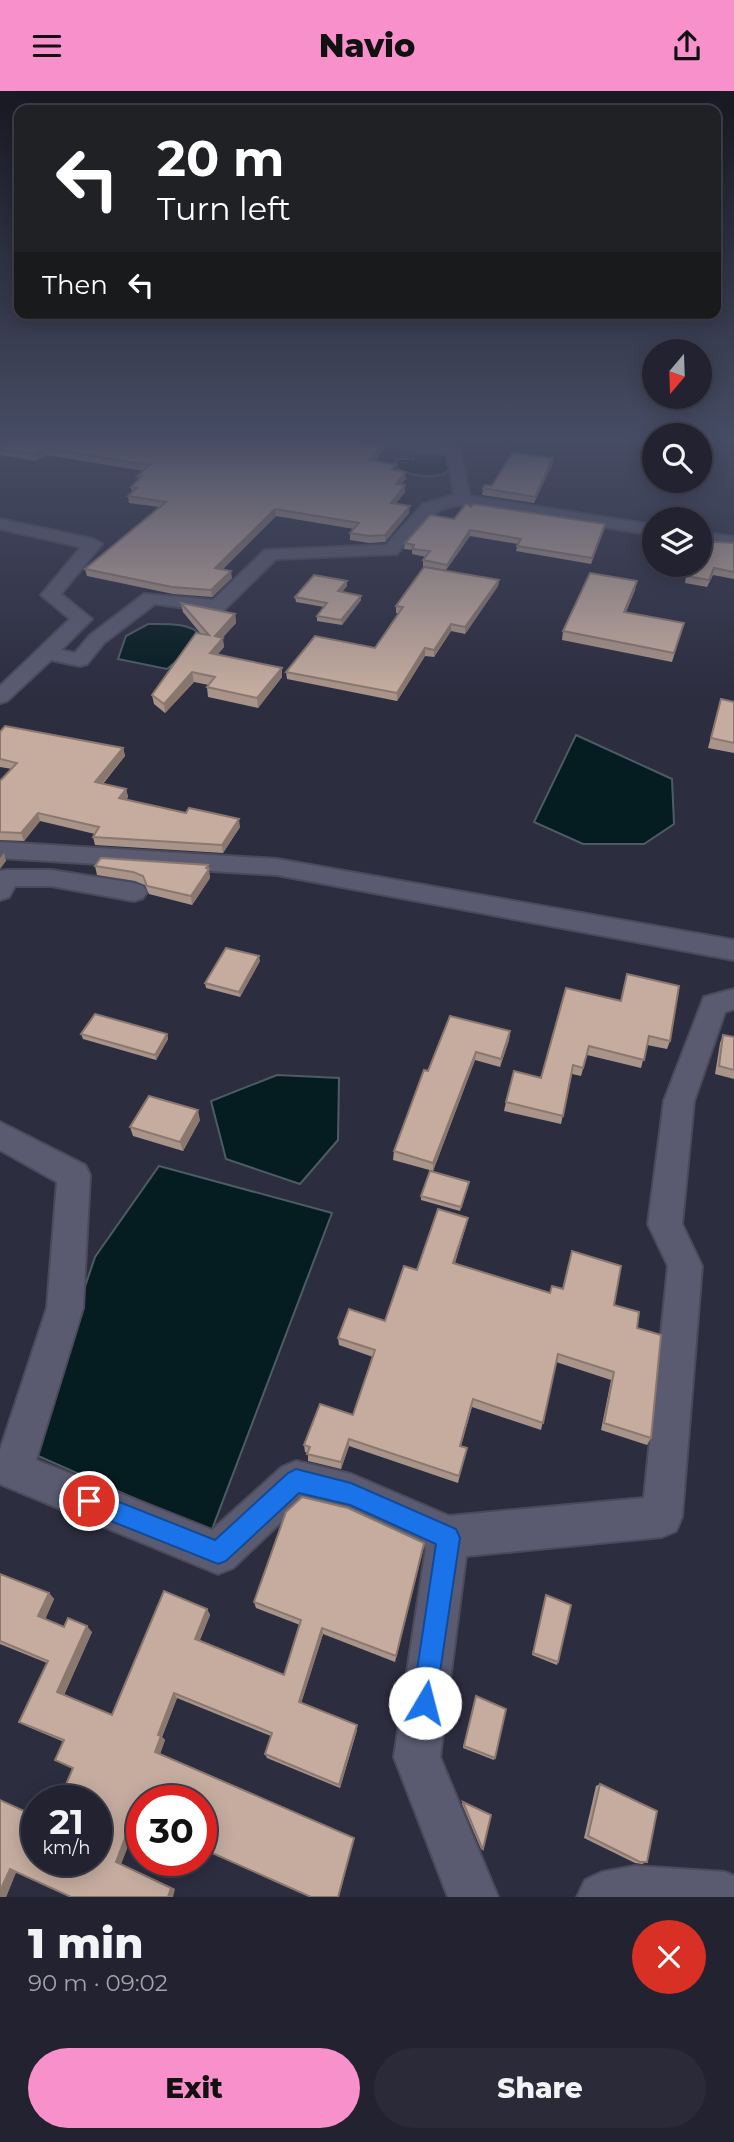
<!DOCTYPE html>
<meta charset="utf-8">
<style>
:root{--surface:#222230;--page:#2a2a38;--text:#f1f3f6;--muted:#a2a4ab;--line:#3f3f4c;--accent:#f890cb}
body{margin:0;font-family:Montserrat,sans-serif;background:var(--page);color:var(--text);height:100vh;display:flex;flex-direction:column;font-size:26px;white-space:nowrap}
*{box-sizing:border-box;margin:0}
p{font-size:23px;color:var(--muted)}
.icon{flex:none;width:38px;height:38px;fill:none;stroke:currentColor;stroke-width:2;stroke-linecap:round;stroke-linejoin:round}
.map{position:relative;height:1806px;overflow:hidden}
.drawer{display:flex;flex-direction:column;background:var(--surface);flex:1}
.drawer>*{flex:none}
.hud{position:absolute;left:14px;top:14px;width:707px;height:214px;border-radius:14px;box-shadow:0 4px 18px #0003,0 0 0 2px var(--line);background:#202124;color:#fff;overflow:hidden}
.needle{width:46px;rotate:199deg}
.tools{position:absolute;left:642px;top:248px;display:grid;gap:14px}
.tools a{display:grid;place-items:center;width:70px;height:70px;border-radius:50%;background:var(--surface);box-shadow:0 4px 18px #0003,0 0 0 2px var(--line);font-size:35px}
.speed{position:absolute;left:21px;top:1694px;display:flex;gap:14px;font-size:35px;font-weight:700;text-align:center}
.speed>*{display:grid;place-content:center;width:91px;height:91px;border-radius:50%;background:var(--surface);box-shadow:0 4px 18px #0003,0 0 0 2px var(--line);line-height:1}
.speed small{font-size:18px;font-weight:400}
.speed .limit{border:10px solid #d22;background:#fff;color:#111}
.pin{position:absolute;display:grid;place-items:center;width:60px;height:60px;color:#fff;margin:-30px;border:4px solid #fff;border-radius:50%;box-shadow:0 2px 7px #0007}
.me{position:absolute;width:77px;margin:-38px;rotate:8deg;stroke-linejoin:round;filter:drop-shadow(0 0 5px #0008)}
.turn{display:flex;align-items:center;gap:24px;height:147px;padding:0 28px;font-size:32px}
.turn .icon{width:91px;height:91px;stroke-width:2.5}
.turn b{display:block;font-size:49px;line-height:60px}
.then{display:flex;align-items:center;height:66px;padding:0 28px;background:#0003;gap:14px;font-size:26px}
.round{display:grid;place-items:center;flex:none;width:74px;height:74px;border-radius:37px;background:var(--page)}
.headline{display:flex;align-items:center;justify-content:space-between;height:119px;padding:0 28px}
h1{font-size:42px;font-weight:800;line-height:52px}
.cta{display:flex;gap:14px;margin-top:auto;padding:14px 28px}
.cta a{flex:1;height:80px;border-radius:42px;background:var(--accent);color:#111;font-size:28px;font-weight:800;line-height:80px;text-align:center}
.cta a+a{background:var(--page);color:var(--text)}
header{display:flex;justify-content:space-between;align-items:center;height:91px;padding:0 28px;background:var(--accent);color:#111;font-size:32px;font-weight:800}
.map>svg:first-child{display:block}
.water{fill:#051c20;stroke:#4c5c63;stroke-width:2}
.lines{fill:none;stroke-linecap:round;stroke-linejoin:round}
.minor-casing{stroke:#4a4a5a;stroke-width:4}
.minor{fill:#5a5b71;fill-rule:evenodd}
.wall{fill:#a99489}
.shaded-wall{fill:#8a786f}
.building{fill:#c5ac9f;stroke:#8a786f;stroke-width:2}
.route{fill:#1a73e8;stroke:#114b97;stroke-width:2}
</style>
<header><svg class="icon" aria-label="menu" viewBox="0 0 24 24"><path d="M4 6h16M4 12h16M4 18h16"/></svg>Navio<svg class="icon" aria-label="share" viewBox="0 0 24 24"><path d="M12 15V3M7 8l5-5 5 5M5 13v7h14v-7"/></svg></header>
<div class="map">
<svg width="734" height="1806" viewBox="0 0 734 1806">
<rect width="100%" height="100%" fill="#2d2d40"/>
<g class="water">
<path d="M414,356L449,361L451,378C439,390 413,385 399,379L395,368H414Z"/>
<path d="M148,533C164,533 190,531 200,544L192,557L167,578L118,568L126,545Z"/>
<path d="M576,644L672,688L674,733L644,753H583L534,731Z"/>
<path d="M277,984L339,987L338,1049L300,1093L226,1068L211,1010Z"/>
<path d="M159,1075L332,1122L211,1441L29,1361L95,1166Z"/>
</g>
<g class="lines">
<g class="minor-casing">
<g id="minor">
<path d="M342,349H391L459,356L470,405L654,434V444L463,414C430,415 417,440 397,463L276,468L224,519L217,521L155,513L104,552L87,573L80,575L51,569L7,610L0,612V595L70,528L41,504L81,456L0,438V428L93,448L102,453L61,503L92,528L61,559L75,562L90,544L144,503L213,509L265,459L386,454L423,413L454,404L447,363L349,353Z"/>
<path d="M700,441L734,446V456L700,451Z"/>
<path d="M0,751L277,768L734,849V869L277,784L0,767Z"/>
<path d="M7,779H51L134,792L143,795L147,801L143,807L134,810L51,795H15L9,806L0,809V780Z"/>
<path d="M734,898V918L725,921L694,1010L682,1133L702,1175L682,1426L676,1440L662,1446L466,1465L440,1666L498,1806H448L394,1666L426,1457L349,1422L302,1411L233,1477L218,1483L0,1393V1359L47,1217L57,1091L0,1059V1031L85,1074L90,1084L83,1217L36,1369L212,1439L282,1376L296,1370L351,1383L449,1425L644,1407L668,1175L648,1133L664,1010L704,906Z"/>
<path d="M635,1775L725,1781L734,1785V1806H577L585,1789L602,1781Z"/>
</g>
</g>
<use href="#minor" class="minor"/>
</g>
<g class="wall">
<path d="M0,349L384,353V359L374,370L396,379L406,388L401,393L405,401L396,412L409,422L385,451L369,452L350,449V442L354,438L276,425L222,479L232,487L212,506L173,503L87,485L85,478L159,416L129,412L128,405L132,402L131,396L138,389L137,385L144,380L46,364L36,370L0,364Z"/>
<path d="M553,367L552,374L534,412L482,404L483,397L492,395Z"/>
<path d="M471,416L605,433L604,439L591,473L516,460L518,453L470,445L446,479L423,475V469L426,466L412,463V459L404,458L405,452L454,428Z"/>
<path d="M734,452V488L713,484L707,496L685,492L686,485Z"/>
<path d="M499,489L498,495L465,543L451,540L434,566L425,565L397,610L287,588L286,581L375,557L399,523L396,522V515Z"/>
<path d="M347,490V495L342,501L361,509L342,534L317,530V525L324,516L296,511L295,506Z"/>
<path d="M635,499L626,521L684,532L672,571L562,549L563,540Z"/>
<path d="M181,512L235,523L236,532L222,547L224,556L218,563L282,586L258,617L208,606L207,596L209,594L194,591L165,622L154,613L152,604L201,543L183,521Z"/>
<path d="M721,608L734,611V662L708,657Z"/>
<path d="M0,641L123,657L125,665L103,693L126,698L128,706L126,709L240,736L223,762L95,754L93,746L95,743L40,730L24,750L0,749V690L12,678L0,676Z"/>
<path d="M208,774L210,787L192,814L149,803L145,794L135,790L97,784L95,775Z"/>
<path d="M260,870L240,906L206,897L205,892Z"/>
<path d="M566,897L670,950L667,958L647,954L641,977L587,964L581,985L572,983L561,1033L504,1020L506,1011L541,987Z"/>
<path d="M510,940L509,949L500,976L475,969L433,1080L393,1069L394,1060L428,980Z"/>
<path d="M81,943H167L168,948L156,969L83,948Z"/>
<path d="M723,944L734,946V988L715,983L720,952Z"/>
<path d="M200,1029L183,1060L133,1045L130,1036Z"/>
<path d="M469,1091L460,1120L421,1109V1105Z"/>
<path d="M468,1127L466,1135L455,1172L550,1202L563,1198L572,1160L614,1214L637,1237L651,1347L647,1354L601,1339L611,1289L556,1271L541,1339L472,1316L461,1355L465,1364L458,1392L349,1355L341,1378L308,1370V1362L305,1361L304,1354L353,1324L373,1266L339,1254L338,1247L385,1230L417,1179Z"/>
<path d="M424,1452L395,1571L323,1543L301,1612L357,1639L340,1697L267,1667L265,1663L271,1645L177,1607L162,1646L165,1649L160,1663L355,1749L138,1729L121,1773L175,1798L16,1781L6,1806H0V1709L37,1769L73,1678L55,1669L64,1651L26,1635L19,1631L47,1572L0,1553V1483L49,1502L54,1508L45,1528L64,1536L92,1541L64,1604L112,1624L207,1518L210,1524L200,1549L284,1584L300,1534L256,1517L254,1511Z"/>
<path d="M546,1504L558,1571L557,1574L532,1564Z"/>
<path d="M476,1607L495,1667L494,1669L463,1657Z"/>
<path d="M600,1693L647,1771L642,1773L635,1772L584,1747L596,1695Z"/>
<path d="M463,1711L483,1757L482,1759L481,1758L462,1713Z"/>
</g>
<g class="shaded-wall">
<path d="M384,353V359L369,376V369Z"/>
<path d="M45,357L46,364L36,370L35,364Z"/>
<path d="M553,367L552,374L534,412L535,406Z"/>
<path d="M406,381V388L396,399V393Z"/>
<path d="M405,394V401L391,419V412Z"/>
<path d="M410,415L409,422L385,451V444Z"/>
<path d="M275,418L276,425L216,484L215,477Z"/>
<path d="M605,433L604,439L591,473L592,467Z"/>
<path d="M470,439V445L446,479L447,474Z"/>
<path d="M231,480L232,487L212,506L211,499Z"/>
<path d="M499,489L498,495L465,543V536Z"/>
<path d="M347,490V495L338,505V500Z"/>
<path d="M637,490L635,499L622,530L624,521Z"/>
<path d="M361,505V509L342,534L341,529Z"/>
<path d="M235,523L236,532L216,554L215,545Z"/>
<path d="M451,533V540L434,566V559Z"/>
<path d="M223,547L224,556L211,571L210,562Z"/>
<path d="M425,557V565L397,610V602Z"/>
<path d="M282,577V586L258,617L257,607Z"/>
<path d="M192,581L194,591L165,622L164,613Z"/>
<path d="M123,657L125,665L97,699L95,691Z"/>
<path d="M126,698L128,706L121,715L119,707Z"/>
<path d="M38,722L40,730L24,750L21,742Z"/>
<path d="M239,728L240,736L223,762L222,754Z"/>
<path d="M4,762L6,770L0,778V767Z"/>
<path d="M208,774L210,787L192,814L191,805Z"/>
<path d="M259,865L260,870L240,906L239,901Z"/>
<path d="M510,940L509,949L500,976L501,968Z"/>
<path d="M167,943L168,948L156,969L155,964Z"/>
<path d="M476,961L475,969L433,1080V1072Z"/>
<path d="M198,1019L200,1029L183,1060L180,1051Z"/>
<path d="M468,1127L466,1135L452,1180L453,1172Z"/>
<path d="M349,1348V1355L341,1378V1371Z"/>
<path d="M424,1452L423,1459L395,1571L396,1565Z"/>
<path d="M49,1502L54,1508L44,1531L38,1525Z"/>
<path d="M207,1518L210,1524L198,1553L195,1548Z"/>
<path d="M87,1535L92,1541L63,1606L57,1601Z"/>
<path d="M322,1537L323,1543L300,1616L299,1611Z"/>
<path d="M174,1602L177,1607L162,1646L165,1649L159,1665L155,1661L158,1644Z"/>
<path d="M357,1634V1639L340,1697L339,1694Z"/>
<path d="M133,1726L138,1729L121,1773L175,1798L173,1806H168L116,1771Z"/>
<path d="M354,1747L339,1806H338Z"/>
<path d="M10,1778L17,1779L6,1806H0V1800Z"/>
</g>
<g class="building">
<path d="M0,349H348L384,353L369,369L396,374L392,378L406,381L396,393L405,394L391,412L410,415L385,444L369,445L350,442L359,432L275,418L215,477L231,480L211,499L172,496L85,478L166,411L128,405L137,397L131,396L142,385H137L150,374L45,357L35,364L0,358Z"/>
<path d="M512,362L553,367L535,406L483,397L485,394L492,395Z"/>
<path d="M466,413L471,416L473,413L605,433L592,467L517,455L521,448L470,439L447,474L423,469L430,460L412,458L414,454L405,452L430,424L454,428Z"/>
<path d="M700,450L734,452V481L714,477L709,489L686,485L690,474H700Z"/>
<path d="M424,476L499,489L465,536L451,533L434,559L425,557L397,602L286,581L315,545L375,557L403,516L396,515Z"/>
<path d="M590,482L637,490L624,521L684,532L674,562L563,540Z"/>
<path d="M314,484L347,490L338,500L361,505L341,529L317,525L327,512L295,506Z"/>
<path d="M181,512L235,523L215,545L223,547L210,562L282,577L257,607L207,596L215,586L192,581L164,613L152,604L196,542L209,544Z"/>
<path d="M721,608L734,611V652L711,647Z"/>
<path d="M5,635L123,657L95,691L126,698L119,707L186,722L189,717L239,728L222,754L93,746L99,736L38,722L21,742L0,741V690L17,672L0,668V641Z"/>
<path d="M101,767L208,774L206,777L209,778L191,805L147,795L143,785L133,781L95,775Z"/>
<path d="M226,857L259,865L239,901L205,892Z"/>
<path d="M627,883L679,895L670,950L649,945L644,969L589,955L583,977L573,974L563,1025L506,1011L514,980L541,987L566,897L621,910Z"/>
<path d="M95,923L167,943L155,964L81,943Z"/>
<path d="M450,925L510,940L501,968L476,961L433,1072L394,1060L424,979L428,980Z"/>
<path d="M723,944L734,946V979L719,975Z"/>
<path d="M149,1005L198,1019L180,1051L130,1036Z"/>
<path d="M430,1080L469,1091L461,1116L421,1105Z"/>
<path d="M438,1118L468,1127L453,1172L550,1202L552,1195L563,1198L572,1160L621,1175L614,1214L639,1221L637,1237L661,1244L651,1347L604,1332L614,1281L558,1263L543,1332L473,1308L460,1355L467,1357L459,1385L349,1348L341,1371L307,1363L310,1356L304,1354L320,1313L353,1324L375,1259L338,1247L349,1218L385,1230L404,1175L417,1179Z"/>
<path d="M302,1406L348,1417L424,1452L396,1565L322,1537L299,1611L357,1634L339,1694L265,1663L272,1642L174,1602L158,1644L161,1645L155,1661L354,1747L338,1806H311L201,1757V1710H142V1730L133,1726L116,1771L171,1797L168,1806H71L10,1778L0,1800V1709L37,1726V1769H96V1710H59L73,1677L55,1669L64,1649L19,1631L48,1570L0,1550V1483L49,1502L38,1525L64,1536L68,1527L87,1535L57,1601L112,1624L164,1500L207,1518L195,1548L284,1584L301,1529L254,1511L286,1421Z"/>
<path d="M546,1504L571,1514L558,1571L533,1562Z"/>
<path d="M476,1605L506,1618L495,1667L464,1655Z"/>
<path d="M600,1693L657,1720L647,1771H640L588,1745Z"/>
<path d="M463,1711L491,1724L483,1758L482,1757Z"/>
</g>
<linearGradient id="sky" x2="0" y2="1"><stop stop-color="#191923"/><stop offset="0.58" stop-color="#464c64"/><stop offset="1" stop-color="#464c64" stop-opacity="0"/></linearGradient>
<rect width="734" height="601" fill="url(#sky)"/>
<path class="route" d="M296,1378L351,1392L456,1438L460,1447L434,1621L425,1624L416,1621L412,1612L436,1453L350,1414L299,1402L226,1470L218,1473L81,1418L78,1410L81,1402L89,1399L215,1449L288,1382Z"/>
</svg>
<div class="tools">
<a><svg class="needle" viewBox="-14 -14 28 28"><path d="M0-13l5 13h-10z" fill="#e53935"/><path d="M0 13l5-13h-10z" fill="#a2a4ab"/></svg></a>
<a><svg class="icon" aria-label="search" viewBox="0 0 24 24"><circle cx="10" cy="10" r="6"/><path d="M15 15l6 6"/></svg></a>
<a><svg class="icon" aria-label="layers" viewBox="0 0 24 24"><path d="M12 4l9 5-9 5-9-5zM3 14l9 5 9-5"/></svg></a>
</div>
<div class="speed"><div>21<small>km/h</small></div><div class="limit">30</div></div>
<div class="pin" style="left:89px;top:1410px;background:#d93025"><svg class="icon" aria-label="arrive" viewBox="0 0 24 24"><path d="M6 21V4h12l-3 4 3 4H6"/></svg></div>
<svg class="me" style="left:425px;top:1612px" viewBox="-20 -20 40 40"><circle r="19" fill="#fff"/><path d="M0-13L10 11 0 6-10 11z" fill="#1a73e8"/></svg>
<div class="hud">
<div class="turn"><svg class="icon" aria-label="left" viewBox="0 0 24 24"><path d="M17 20v-9H6M10 6l-5 5 5 5"/></svg><div><b>20 m</b>Turn left</div></div>
<div class="then">Then<svg class="icon" aria-label="left" viewBox="0 0 24 24"><path d="M17 20v-9H6M10 6l-5 5 5 5"/></svg></div>
</div>
</div>
<section class="drawer">
<div class="headline"><div><h1>1 min</h1><p>90 m · 09:02</p></div><a class="round" style="background:#d93025;color:#fff"><svg class="icon" aria-label="close" viewBox="0 0 24 24"><path d="M6 6l12 12M18 6L6 18"/></svg></a></div>
<div class="cta"><a>Exit</a><a>Share</a></div>
</section>
